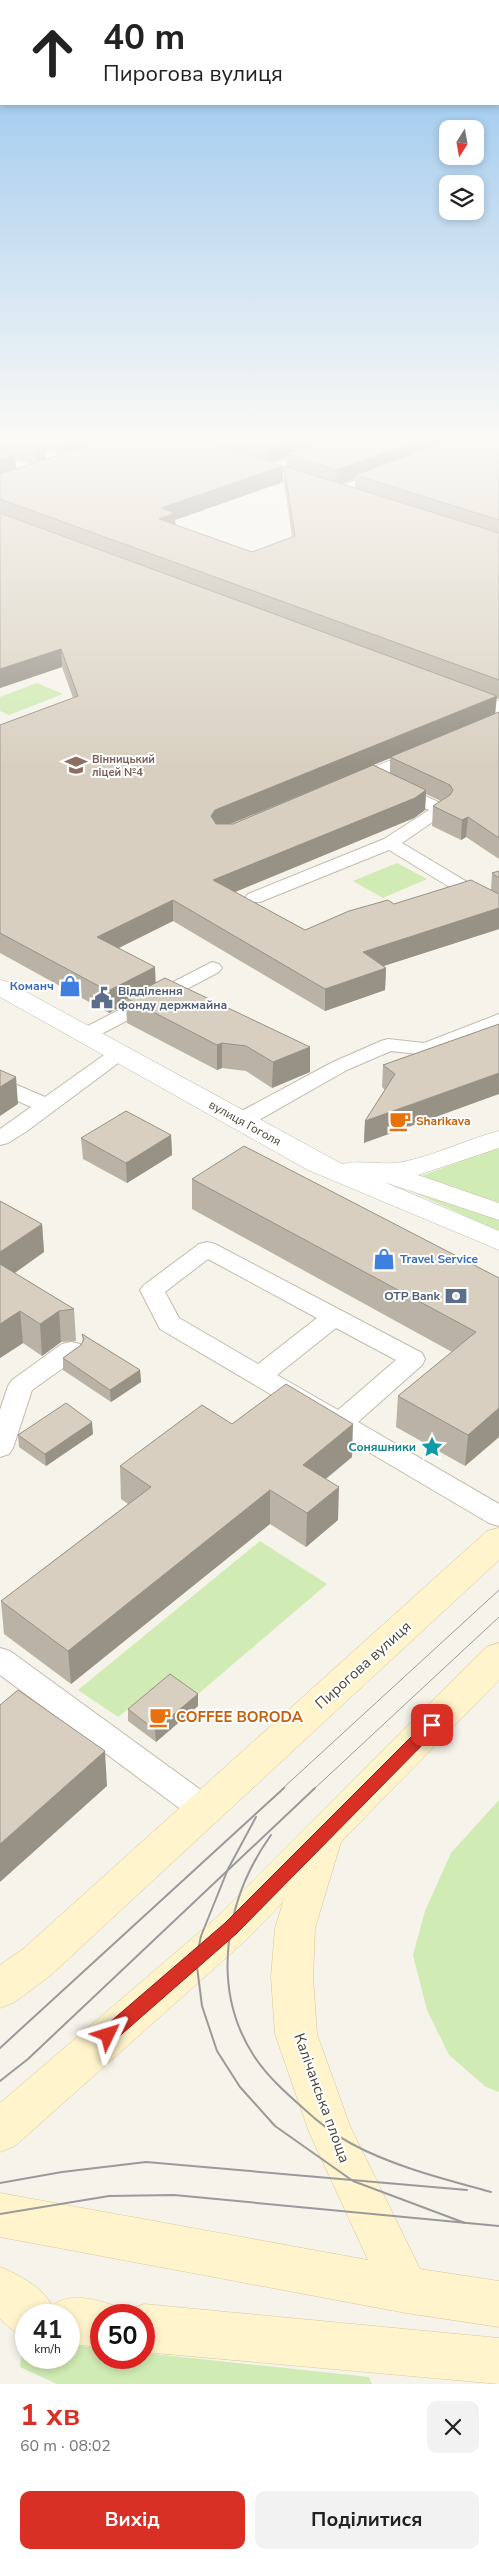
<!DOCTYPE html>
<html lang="uk">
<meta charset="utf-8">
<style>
:root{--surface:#fff;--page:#f2f2f2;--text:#222;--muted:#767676;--accent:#d93025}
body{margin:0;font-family:"Nunito Sans",sans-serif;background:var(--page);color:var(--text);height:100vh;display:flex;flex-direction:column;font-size:19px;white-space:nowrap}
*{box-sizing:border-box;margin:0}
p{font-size:16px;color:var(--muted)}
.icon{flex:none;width:28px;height:28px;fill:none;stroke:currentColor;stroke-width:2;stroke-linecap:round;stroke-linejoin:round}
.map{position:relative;height:2384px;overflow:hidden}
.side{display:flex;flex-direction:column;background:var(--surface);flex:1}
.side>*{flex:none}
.banner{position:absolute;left:0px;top:0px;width:500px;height:105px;box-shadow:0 2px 8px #0003;background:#fff;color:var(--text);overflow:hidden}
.needle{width:32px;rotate:191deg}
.controls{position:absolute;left:439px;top:120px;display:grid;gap:10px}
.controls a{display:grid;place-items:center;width:45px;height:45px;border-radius:10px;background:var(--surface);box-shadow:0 2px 8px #0003;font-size:25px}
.speed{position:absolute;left:15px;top:2304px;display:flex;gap:10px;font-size:25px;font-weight:700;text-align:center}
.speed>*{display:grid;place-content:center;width:65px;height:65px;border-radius:50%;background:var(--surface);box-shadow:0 2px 8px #0003;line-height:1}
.speed small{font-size:12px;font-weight:400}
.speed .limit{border:8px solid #d22;background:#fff;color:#111}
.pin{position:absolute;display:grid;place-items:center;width:42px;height:42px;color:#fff;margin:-21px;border-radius:10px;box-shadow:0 2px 8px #0006}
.me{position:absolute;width:55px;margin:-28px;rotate:49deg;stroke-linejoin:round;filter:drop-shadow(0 0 4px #0008)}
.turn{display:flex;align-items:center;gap:18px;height:105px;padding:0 20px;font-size:22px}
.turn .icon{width:65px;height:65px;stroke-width:2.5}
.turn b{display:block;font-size:35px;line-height:42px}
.round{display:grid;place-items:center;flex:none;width:52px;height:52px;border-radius:10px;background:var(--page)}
.headline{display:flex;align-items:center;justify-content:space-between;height:85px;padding:0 20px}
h1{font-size:30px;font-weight:700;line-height:38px;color:var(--accent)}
.button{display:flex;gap:10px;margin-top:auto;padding:10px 20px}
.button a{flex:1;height:58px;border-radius:10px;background:var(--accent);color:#fff;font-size:20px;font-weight:700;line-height:58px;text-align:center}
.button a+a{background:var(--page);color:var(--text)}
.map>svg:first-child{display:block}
.green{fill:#d0ebb3}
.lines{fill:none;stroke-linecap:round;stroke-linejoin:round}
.lane-casing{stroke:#c2bbad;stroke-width:2}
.street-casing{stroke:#c2bbad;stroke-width:1}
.secondary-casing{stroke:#d7c89a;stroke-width:1}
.lane{fill:#fff;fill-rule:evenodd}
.street{fill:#fff;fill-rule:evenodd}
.secondary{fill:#fff4cc;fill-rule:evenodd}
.tram-far1{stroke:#9a9a9a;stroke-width:1}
.tram{stroke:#9a9a9a;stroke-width:2}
.wall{fill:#bab2a5;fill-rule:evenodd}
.shaded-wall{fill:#979186}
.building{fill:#d8cfc0;stroke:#979186}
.route{fill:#d93025;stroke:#8d1f18}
.labels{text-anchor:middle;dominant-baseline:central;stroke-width:4;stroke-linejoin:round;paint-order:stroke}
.far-education-label{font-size:11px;font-weight:bold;fill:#785e54;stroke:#fff;text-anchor:start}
.shop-label{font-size:12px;font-weight:bold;fill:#366cbe;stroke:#fff;text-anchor:end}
.service-label{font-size:12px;font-weight:bold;fill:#4e5e75;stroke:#fff;text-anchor:start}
.food-label{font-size:12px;font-weight:bold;fill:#c56008;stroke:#fff;text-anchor:start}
.street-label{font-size:12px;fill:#4b4438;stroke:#fff}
.culture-label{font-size:12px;font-weight:bold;fill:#0d838f;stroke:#fff;text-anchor:end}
.near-street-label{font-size:15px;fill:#4b4438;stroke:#fff}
.near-food-label{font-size:15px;font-weight:bold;fill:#c56008;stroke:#fff;text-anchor:start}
</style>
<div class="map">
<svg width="499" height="2384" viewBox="0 0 499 2384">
<rect width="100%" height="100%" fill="#f6f3eb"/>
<g class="green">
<path d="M37,683L63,694L9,715L0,711V697Z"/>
<path d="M397,863L427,879L383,898L353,881Z"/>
<path d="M499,1147V1205L421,1176Z"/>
<path d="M416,1190L499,1219V1231L413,1192Z"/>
<path d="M260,1541L327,1584L197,1695L168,1676L118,1717L78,1690Z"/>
<path d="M499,1800V2092L486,2087L449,2055L427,2010L413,1955L425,1911L451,1853Z"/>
<path d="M23,2340H26V2358H69V2345L101,2348V2358H144V2353L369,2377L372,2384H57L20,2367Z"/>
</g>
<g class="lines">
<g class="lane-casing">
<g id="lane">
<path d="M316,449L320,450V456L267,474L261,470L263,467Z"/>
<path d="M0,457L41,467L43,470L37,474L0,465Z"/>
<path d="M384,470L388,471L390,474L388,477L340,495H332L330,492L332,489Z"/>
<path d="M399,784L447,806L450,810L402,843L499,901V915L492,913L389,850L260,902H248L245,898L248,894L384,839L429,810L393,793L391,789L393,785Z"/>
<path d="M212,962L219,964L222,968L219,972L92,1039H78L75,1035L78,1031Z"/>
<path d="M499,1014V1027L433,1053L426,1055L391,1051L347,1070L250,1125L242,1126L234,1125L231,1120L234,1115L333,1062L381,1041L388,1039L424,1043Z"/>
<path d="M118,1048L125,1050L128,1054L125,1058L27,1131L8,1143L0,1145V1129L31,1107L0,1093V1080L10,1082L45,1097L111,1050Z"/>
<path d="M207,1242L215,1244L422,1353L425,1359L422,1365L358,1422L499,1504V1526L489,1523L160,1329L140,1290L144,1285L199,1244ZM208,1259L317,1318L258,1364L179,1318L165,1292ZM336,1328L396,1360L338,1410L277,1375Z"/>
<path d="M71,1342L80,1344L83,1350L80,1356L32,1390L13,1448L9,1454L0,1457V1410L8,1386L12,1380L62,1344Z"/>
<path d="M0,1648L10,1651L216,1801L221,1810L216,1819L205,1823L194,1819L0,1675Z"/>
</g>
</g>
<g class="street-casing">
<g id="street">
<path d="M0,439L72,458L74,461L67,465L0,447Z"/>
<path d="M460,687L499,701V714L453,697L451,693L453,689Z"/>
<path d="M424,747L431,749L434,753L431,757L355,788L348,790L341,788L338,784L341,780Z"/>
<path d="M0,980L8,982L342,1164C363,1159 385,1167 407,1161C438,1154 468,1139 499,1131V1148L418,1175L499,1203V1220L384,1182L499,1231V1250L308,1170L0,997Z"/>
</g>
</g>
<g class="secondary-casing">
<g id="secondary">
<path d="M499,1528V1560L51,1975L15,2002L0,2008V1965L23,1949L487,1531Z"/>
<path d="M499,1643V1680L341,1842L315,1928L313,1977L317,2034L350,2126L420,2269L499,2281V2327L406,2313L0,2237V2193L368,2260L309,2132L275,2034L271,1977L275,1928L283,1902L245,1941L15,2146L0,2152V2103L217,1917L486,1647Z"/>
<path d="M0,2267C18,2274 44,2288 52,2306C69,2291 99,2300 118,2307L121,2315H101V2347L69,2344V2315H26V2336L15,2332L0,2319Z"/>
<path d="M144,2304L499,2338V2384L144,2352V2315H126L127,2311Z"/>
</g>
</g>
<use href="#lane" class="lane"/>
<use href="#street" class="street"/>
<use href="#secondary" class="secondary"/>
<g class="tram-far1">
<path d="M282,1789L499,1590"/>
<path d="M314,1789L499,1617"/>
</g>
<g class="tram">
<path d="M256,1817L228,1869L201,1936L196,1959L202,2006L217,2051L240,2087L275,2126L353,2181L465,2223"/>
<path d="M271,1835C226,1898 209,1987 254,2056C267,2076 285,2092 303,2108C318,2122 333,2134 352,2144C395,2167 444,2179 491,2192"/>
<path d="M0,2048L284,1788"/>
<path d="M0,2081L28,2059L315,1788"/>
<path d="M0,2183L62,2172L146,2162L467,2190"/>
<path d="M0,2214L109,2196L174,2195L499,2226"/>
</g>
</g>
<g class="wall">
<path d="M0,434H499V699L496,698L495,713L499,712V859L466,837L461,840L432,826L433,806L441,801L426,794L425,810L414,818L235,892L305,930L394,904L491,890L492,873L499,871V929L383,966L386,968L385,990L325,1011L173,921L119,948L156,982L310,1047V1072L272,1088L246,1071L222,1068L217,1070L127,1023L126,1004L109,1013L0,953V725L73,698L62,667L0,688ZM45,449L62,454L46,459ZM287,457L286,467L284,466V482L292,537L252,552L176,525L175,520L283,482V466L271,462ZM15,459L33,463L16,468ZM355,479V488L341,484ZM390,758V773L373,765ZM279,804L233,824H231Z"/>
<path d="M499,1024L364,1143L365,1121L385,1090L382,1087L383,1065Z"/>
<path d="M171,1135L172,1155L127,1183L83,1159L81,1138Z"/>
<path d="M192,1179L499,1278V1437L465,1466L396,1427L398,1396L452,1352L192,1209Z"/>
<path d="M0,1201L42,1224L44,1252L15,1273L74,1309L76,1341L61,1342L42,1356L23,1343L0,1358Z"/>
<path d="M82,1334L140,1370L141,1382L111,1402L63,1370V1358L81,1345L83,1342Z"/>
<path d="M232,1424L352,1457L326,1479L338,1520L306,1547L270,1524L71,1684L4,1634L1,1601L128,1504L121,1499L120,1466Z"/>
<path d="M93,1434L46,1466L19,1447L18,1435Z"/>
<path d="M198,1694V1706L156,1742L128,1721V1709Z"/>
</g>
<g class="shaded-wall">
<path d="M82,434H131L67,455L66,439Z"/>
<path d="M309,434H327L326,443L287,454V457L267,464V448Z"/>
<path d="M437,434H472L355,475V479L336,485L337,470Z"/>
<path d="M45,446L46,461L37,464L36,448Z"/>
<path d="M15,455L16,471L0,476V460Z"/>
<path d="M283,466V482L175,520L176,530L159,519L161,508Z"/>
<path d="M61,649L62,667L0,688V669Z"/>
<path d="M497,696L495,715L215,830L211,816L215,810Z"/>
<path d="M426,790L425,810L414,818L213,901V880Z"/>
<path d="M468,817L466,837L461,840L462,820Z"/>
<path d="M173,900V921L98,958L97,937Z"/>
<path d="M499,908V929L362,973L363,952Z"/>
<path d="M155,967L156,989L126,998V1004L109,1013L108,991Z"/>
<path d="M386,968L385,990L325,1011V989Z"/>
<path d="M222,1043V1068L217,1070V1045Z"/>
<path d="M310,1047V1072L272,1088L273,1062Z"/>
<path d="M499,1073V1094L364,1143L365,1121Z"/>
<path d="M16,1077L18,1104L0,1116V1087Z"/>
<path d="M171,1135L172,1155L127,1183L126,1163Z"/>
<path d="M42,1224L44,1252L0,1283V1252Z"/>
<path d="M20,1311L23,1343L0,1358V1324Z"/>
<path d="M59,1311L61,1342L42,1356L40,1324Z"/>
<path d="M140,1370L141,1382L111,1402L110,1390Z"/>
<path d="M499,1408V1437L465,1466L468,1435Z"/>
<path d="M92,1422L93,1434L46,1466L45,1454Z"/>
<path d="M353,1424L352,1457L302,1498L303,1465Z"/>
<path d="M339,1487L338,1520L306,1547L307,1513Z"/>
<path d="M270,1490V1524L71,1684L68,1651Z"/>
<path d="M198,1694V1706L156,1742L155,1730Z"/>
<path d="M105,1751L107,1786L0,1882V1844Z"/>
</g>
<g class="building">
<path d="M0,434L45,446L36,448L0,440Z"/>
<path d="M45,434H82L66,439Z"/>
<path d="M124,434H181L283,466L161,508L175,513L159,519L252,552L295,536L284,466L499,533V680L0,499V474Z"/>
<path d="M222,434H309L267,448Z"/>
<path d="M352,434H437L337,470L287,454L328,439L359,446L365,441L363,436Z"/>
<path d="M467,434H499V520L355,475Z"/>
<path d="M0,451L15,455L0,460Z"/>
<path d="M0,513L497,696L215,810L211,816L216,824H233L373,765L426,790L415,798L213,880L305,930L349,911L388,900L394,904L471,880L499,894V908L363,952L386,968L325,989L173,900L97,937L155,967L108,991L0,933V725L78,696L61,649L0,669Z"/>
<path d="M499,712V838L468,817L462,820L433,806L450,795L453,790L450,785L390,757Z"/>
<path d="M499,871V878L492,873Z"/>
<path d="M165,978L310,1047L273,1062L246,1046L222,1043L217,1045L126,998Z"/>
<path d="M499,1024V1073L365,1121L395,1074L383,1065Z"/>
<path d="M0,1070L16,1077L0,1087Z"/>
<path d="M126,1111L171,1135L126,1163L81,1138Z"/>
<path d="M244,1146L499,1278V1408L468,1435L398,1396L476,1332L192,1179Z"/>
<path d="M0,1201L42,1224L0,1252Z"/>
<path d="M0,1264L74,1309L59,1311L40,1324L20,1311L0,1324Z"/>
<path d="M82,1334L140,1370L110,1390L63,1358L81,1345L84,1339Z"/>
<path d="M286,1384L353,1424L303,1465L339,1487L307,1513L270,1490L68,1651L1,1601L151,1487L120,1466L202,1405L232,1424Z"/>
<path d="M66,1403L92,1422L45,1454L18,1435Z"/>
<path d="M170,1674L198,1694L155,1730L128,1709Z"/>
<path d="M18,1690L105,1751L0,1844V1705Z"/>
</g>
<linearGradient id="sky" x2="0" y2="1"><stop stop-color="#8dc0ed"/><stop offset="0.57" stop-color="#fbfaf6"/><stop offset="1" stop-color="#fbfaf6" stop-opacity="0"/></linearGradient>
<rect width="499" height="768" fill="url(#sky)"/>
<path class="route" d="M432,1719L437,1721L440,1725L437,1730L236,1934L115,2040L108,2043L102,2040L100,2035L102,2029L225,1923L427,1721Z"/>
<defs>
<g id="school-bare" transform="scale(1.725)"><path d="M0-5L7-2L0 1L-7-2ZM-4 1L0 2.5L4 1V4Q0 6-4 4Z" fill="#8d6e63" stroke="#fff" stroke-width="2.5" paint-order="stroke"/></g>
<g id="shop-bare" transform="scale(1.725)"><path d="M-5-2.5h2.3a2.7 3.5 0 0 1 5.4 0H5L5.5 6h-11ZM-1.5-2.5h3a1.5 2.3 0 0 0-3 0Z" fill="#3f7fe0" stroke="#fff" stroke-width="2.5" paint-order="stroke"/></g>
<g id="civic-bare" transform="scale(1.725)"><path d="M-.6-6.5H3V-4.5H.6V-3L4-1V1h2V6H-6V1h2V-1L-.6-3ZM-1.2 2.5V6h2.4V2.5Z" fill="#5c6f8a" stroke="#fff" stroke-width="2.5" paint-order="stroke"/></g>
<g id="cafe-bare" transform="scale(1.725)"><path d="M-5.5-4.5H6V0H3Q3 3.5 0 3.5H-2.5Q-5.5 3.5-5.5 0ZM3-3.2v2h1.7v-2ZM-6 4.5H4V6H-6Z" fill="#e8710a" stroke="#fff" stroke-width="2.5" paint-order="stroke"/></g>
<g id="bank-bare" transform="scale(1.725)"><path d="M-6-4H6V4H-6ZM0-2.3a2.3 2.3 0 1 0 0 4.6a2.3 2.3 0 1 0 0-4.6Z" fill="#5c6f8a" stroke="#fff" stroke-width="2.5" paint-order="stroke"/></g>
<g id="sight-bare" transform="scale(1.725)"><path d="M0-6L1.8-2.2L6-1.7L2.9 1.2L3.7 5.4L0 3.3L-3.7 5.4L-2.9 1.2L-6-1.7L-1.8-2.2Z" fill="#0f9aa8" stroke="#fff" stroke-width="2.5" paint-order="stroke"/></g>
</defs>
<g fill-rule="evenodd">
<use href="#school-bare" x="76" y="765"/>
<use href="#shop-bare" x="70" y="986"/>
<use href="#civic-bare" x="102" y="998"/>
<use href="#cafe-bare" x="400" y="1121"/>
<use href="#shop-bare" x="384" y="1259"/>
<use href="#bank-bare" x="456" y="1296"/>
<use href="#sight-bare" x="432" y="1447"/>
<use href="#cafe-bare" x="160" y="1717"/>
</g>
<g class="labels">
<g class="far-education-label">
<text x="92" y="759">Вінницький<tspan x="92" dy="13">ліцей №4</tspan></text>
</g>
<g class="shop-label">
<text x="54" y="986">Команч</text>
<text x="400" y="1259" text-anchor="start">Travel Service</text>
</g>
<g class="service-label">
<text x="118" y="991">Відділення<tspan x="118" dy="14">фонду держмайна</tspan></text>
<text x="440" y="1296" text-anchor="end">OTP Bank</text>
</g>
<g class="food-label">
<text x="416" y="1121">Sharikava</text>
</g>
<g class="street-label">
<text transform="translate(245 1123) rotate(29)">вулиця Гоголя</text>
</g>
<g class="culture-label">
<text x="416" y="1447">Соняшники</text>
</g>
<g class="near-street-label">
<text transform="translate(363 1665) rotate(-42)">Пирогова вулиця</text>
<text transform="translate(322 2098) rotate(70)">Калічанська площа</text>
</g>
<g class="near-food-label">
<text x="176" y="1717">COFFEE BORODA</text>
</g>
</g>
</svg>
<div class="controls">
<a><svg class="needle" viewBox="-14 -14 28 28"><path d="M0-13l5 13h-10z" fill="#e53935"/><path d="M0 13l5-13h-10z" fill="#767676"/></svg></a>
<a><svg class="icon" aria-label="layers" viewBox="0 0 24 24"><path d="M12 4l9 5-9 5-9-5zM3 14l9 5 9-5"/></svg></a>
</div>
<div class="speed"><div>41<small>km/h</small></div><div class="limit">50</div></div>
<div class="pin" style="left:432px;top:1725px;background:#d93025"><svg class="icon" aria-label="arrive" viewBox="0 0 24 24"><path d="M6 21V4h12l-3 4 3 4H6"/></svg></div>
<svg class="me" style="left:108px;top:2035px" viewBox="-20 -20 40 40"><path d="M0-17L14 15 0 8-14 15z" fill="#d93025" stroke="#fff" stroke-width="4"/></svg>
<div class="banner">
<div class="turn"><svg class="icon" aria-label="ahead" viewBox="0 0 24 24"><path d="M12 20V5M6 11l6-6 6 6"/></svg><div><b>40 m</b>Пирогова вулиця</div></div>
</div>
</div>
<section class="side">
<div class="headline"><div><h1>1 хв</h1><p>60 m · 08:02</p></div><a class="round"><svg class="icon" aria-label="close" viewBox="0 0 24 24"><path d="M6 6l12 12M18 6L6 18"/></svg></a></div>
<div class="button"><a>Вихід</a><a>Поділитися</a></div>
</section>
